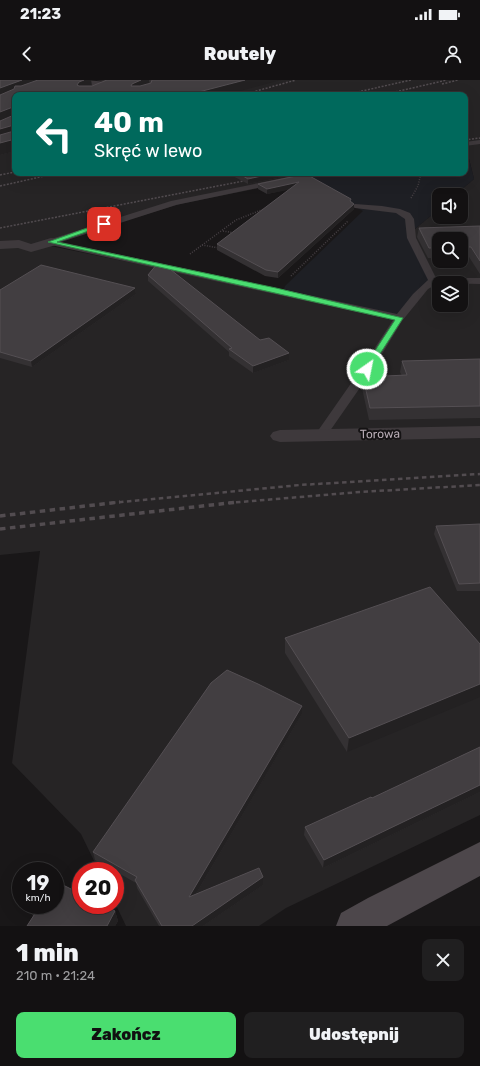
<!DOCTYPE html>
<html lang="pl">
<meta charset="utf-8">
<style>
:root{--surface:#131112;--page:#201f20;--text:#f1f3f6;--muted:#9d9d9f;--line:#323132;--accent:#4ade70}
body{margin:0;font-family:Rubik,sans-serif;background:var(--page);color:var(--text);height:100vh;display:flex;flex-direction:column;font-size:15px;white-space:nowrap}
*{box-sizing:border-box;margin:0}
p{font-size:13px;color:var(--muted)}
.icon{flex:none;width:22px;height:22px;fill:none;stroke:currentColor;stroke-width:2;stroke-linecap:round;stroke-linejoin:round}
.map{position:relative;height:846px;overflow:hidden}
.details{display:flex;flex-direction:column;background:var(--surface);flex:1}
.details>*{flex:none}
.banner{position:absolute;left:12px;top:12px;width:456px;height:84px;border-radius:8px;box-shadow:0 4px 16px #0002,0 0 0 1px var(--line);background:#00695c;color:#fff;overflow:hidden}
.tools{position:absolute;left:432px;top:108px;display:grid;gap:8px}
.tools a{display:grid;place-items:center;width:36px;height:36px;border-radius:8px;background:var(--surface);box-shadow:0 4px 16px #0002,0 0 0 1px var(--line);font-size:20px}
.speed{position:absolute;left:12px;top:782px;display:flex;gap:8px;font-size:20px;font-weight:700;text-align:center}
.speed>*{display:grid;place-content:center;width:52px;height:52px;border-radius:50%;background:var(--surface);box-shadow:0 4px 16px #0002,0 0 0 1px var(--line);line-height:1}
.speed small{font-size:10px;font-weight:400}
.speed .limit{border:6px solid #d22;background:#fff;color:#111}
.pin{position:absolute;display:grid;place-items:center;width:34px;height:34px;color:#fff;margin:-17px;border-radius:8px;box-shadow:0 2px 6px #0006}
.me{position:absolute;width:44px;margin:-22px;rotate:33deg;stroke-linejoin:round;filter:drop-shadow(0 0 3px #0008)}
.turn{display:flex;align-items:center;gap:14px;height:84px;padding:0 16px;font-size:18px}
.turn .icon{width:52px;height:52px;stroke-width:2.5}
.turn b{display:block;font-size:28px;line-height:34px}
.round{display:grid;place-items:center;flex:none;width:42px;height:42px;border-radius:8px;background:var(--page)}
.head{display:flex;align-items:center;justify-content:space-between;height:68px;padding:0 16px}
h1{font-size:24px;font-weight:800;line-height:30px}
.action{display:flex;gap:8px;margin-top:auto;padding:8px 16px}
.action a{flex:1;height:46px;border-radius:8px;background:var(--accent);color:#111;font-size:16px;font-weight:800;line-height:46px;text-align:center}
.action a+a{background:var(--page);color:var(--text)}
.status{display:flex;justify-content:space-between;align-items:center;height:28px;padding:0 20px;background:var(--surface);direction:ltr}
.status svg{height:11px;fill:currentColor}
header{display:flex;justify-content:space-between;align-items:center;height:52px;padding:0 16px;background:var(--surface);font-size:18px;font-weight:800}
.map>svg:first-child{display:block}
.built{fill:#262425;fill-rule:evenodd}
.green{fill:#1e1f24}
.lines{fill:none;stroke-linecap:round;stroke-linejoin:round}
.path{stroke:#453f43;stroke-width:1.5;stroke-dasharray:1 1.5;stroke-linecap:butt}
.service{fill:#3e393c;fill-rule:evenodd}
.minor{fill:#3e393c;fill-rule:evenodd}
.secondary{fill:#4d474b;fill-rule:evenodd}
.rail-far2{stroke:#524c50;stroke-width:1.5;stroke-dasharray:2 1.5;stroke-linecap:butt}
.rail-far1{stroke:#524c50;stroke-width:2.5;stroke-dasharray:4.5 3.5;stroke-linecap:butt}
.rail{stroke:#524c50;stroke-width:3.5;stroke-dasharray:5.5 4.5;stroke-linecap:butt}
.wall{fill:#343133}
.shaded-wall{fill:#232122}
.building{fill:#423e41;stroke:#544f53}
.route{fill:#4ade70;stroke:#309049}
.labels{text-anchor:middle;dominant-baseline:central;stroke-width:4;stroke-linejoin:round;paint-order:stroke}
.street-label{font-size:12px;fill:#b7abb4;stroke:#141213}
</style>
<div class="status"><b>21:23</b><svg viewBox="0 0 49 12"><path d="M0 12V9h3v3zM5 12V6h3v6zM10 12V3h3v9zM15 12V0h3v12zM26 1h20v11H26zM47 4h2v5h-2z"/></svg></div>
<header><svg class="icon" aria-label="back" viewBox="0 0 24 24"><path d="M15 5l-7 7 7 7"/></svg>Routely<svg class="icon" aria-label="person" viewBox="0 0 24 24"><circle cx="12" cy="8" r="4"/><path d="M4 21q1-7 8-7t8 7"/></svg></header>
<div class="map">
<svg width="480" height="846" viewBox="0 0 480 846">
<rect width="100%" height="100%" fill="#191718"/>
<path class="built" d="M145,0H480V735L286,828L259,846H126L115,823V791H99L81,754L12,683L40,471L0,475V60L15,54V93H334L180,124L46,165L399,238L410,153L439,129V137H461V115H455L474,99L466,67H465V15H109ZM439,159H461V181H439ZM439,203H461V225H439Z"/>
<path class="green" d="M465,67H466L474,99L455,115H439V129L410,153L433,201L399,238L284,209L285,206L363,131L304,99L334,93H465Z"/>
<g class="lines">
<g class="path">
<path d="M411,118L418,106L421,93"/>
<path d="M223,151L235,153"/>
<path d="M202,165L219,168"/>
<path d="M190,174L236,140L269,127"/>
<path d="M291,196L348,141"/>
</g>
<g class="service">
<path d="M480,60V64L465,66V62Z"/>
<path d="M308,93H323L319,95L176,125L61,162L397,234L413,214L428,200L407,158L405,139L396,133L355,128L351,126L355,124L382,126L400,129L410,133L414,139L416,158L436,198H480V204L439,203L428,209L402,241L373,289L325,358H317L315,355L361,289L393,240L51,165L47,162L48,160L171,121Z"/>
</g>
<g class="minor">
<path d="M72,0C82,0 106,0 113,5L109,8L76,3Z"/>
<path d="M51,158L56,159L58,162L56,165L31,172L18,168L0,169V161L19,160L31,164Z"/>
<path d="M480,346V358L280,362L273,360L270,356L273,352L280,350Z"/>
</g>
<path class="secondary" d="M480,762V796L387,846H336L341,833L368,818Z"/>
<g class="rail-far2">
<path d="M442,4L458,0"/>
<path d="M242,15L296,0"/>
<path d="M344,15L411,0"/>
<path d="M382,15L447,0"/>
<path d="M465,60L480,58"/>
<path d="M0,95L15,92"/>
<path d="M0,106L58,93"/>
<path d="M0,148L254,99"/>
</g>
<g class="rail-far1">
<path d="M111,423L300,405L480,394"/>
<path d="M228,423L360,412L480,405"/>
</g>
<g class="rail">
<path d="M0,436L120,422"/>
<path d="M0,449L238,422"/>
</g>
</g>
<g class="wall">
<path d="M0,0H91L92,6L105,1L96,0H281L15,15V71L0,75Z"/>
<path d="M229,93H297V94L248,104L229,94Z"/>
<path d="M306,94L351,121L354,129L278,198L265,196L217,170V164L290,109L267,114L258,109V104Z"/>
<path d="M480,146V194L469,177H461V159H439V178H428L417,157L419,148Z"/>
<path d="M148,195L260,260L289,273V280L253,293L229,276V272L148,201Z"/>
<path d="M135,208L136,214L32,287L0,278V210Z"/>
<path d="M480,279V338L369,340L362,308L363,297L402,296L400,292L402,281Z"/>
<path d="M480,444V511H457L434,454L436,446Z"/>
<path d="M285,558L480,564L347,672L285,573Z"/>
<path d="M302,626V634L196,814L263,797V805L203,846H159L137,808L136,803L95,780L93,772Z"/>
<path d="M480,667V712L323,788L304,755L305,747L372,718Z"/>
<path d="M29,825L115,831L118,841L115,846H27L33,836Z"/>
</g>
<g class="shaded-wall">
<path d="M22,0H50L0,18V8Z"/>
<path d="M84,0H91L92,7L80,12L77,5L79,2Z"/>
<path d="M141,0H149L150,7L131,6L132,4Z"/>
<path d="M245,0H281L225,15H187Z"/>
<path d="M13,27L14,38L0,44V32Z"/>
<path d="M14,45L15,51L0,60V49Z"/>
<path d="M15,59V71L0,75V63Z"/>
<path d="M275,93H297V94L248,104V99Z"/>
<path d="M299,102V108L267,114V109Z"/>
<path d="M354,124V129L278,198V192Z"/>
<path d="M135,208L136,214L32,287L31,281Z"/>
<path d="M289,273V280L253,293V286Z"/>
<path d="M480,604V617L347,672L349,658Z"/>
<path d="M302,626V634L190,824L189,817Z"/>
<path d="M480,705V712L323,788L324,780Z"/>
<path d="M263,797V805L203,846H192Z"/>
<path d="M115,831L118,841L115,846H107Z"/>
</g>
<g class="building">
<path d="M0,0H22L0,8Z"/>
<path d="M38,0H84L79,2L77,5L79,6H92L107,0H141L132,4L131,6H140L151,3L152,0H245L187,15H15V59L0,63V55L14,51V45L0,49V41L14,35L15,28L13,27L0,32V15L14,9L15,6H21Z"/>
<path d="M238,93H275L248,99Z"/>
<path d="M306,94L351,119L350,121L354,124L278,192L266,190L217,164L299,102L267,109L258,104Z"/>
<path d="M480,146V181L471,167H461V159H439V168H429L419,148Z"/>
<path d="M157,184L166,186L260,260L269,258L289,273L253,286L229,269L232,268L148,195Z"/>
<path d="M41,185L135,208L31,281L0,272V210Z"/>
<path d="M480,279V326L370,328L363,297L407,295L402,281Z"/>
<path d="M480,444V503L459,504L436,446Z"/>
<path d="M430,507L480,564V604L349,658L285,558Z"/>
<path d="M227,590L258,604L302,626L189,817L259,788L263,797L192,846H162L135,800L137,797L93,772L211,603Z"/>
<path d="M480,667V705L324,780L305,747L371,717L372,718Z"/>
<path d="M55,801L81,814V825H104L115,831L107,846H27L38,829L29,825H55Z"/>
</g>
<path class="route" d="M104,142L106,143V145L57,162L276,208L403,238L369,291H364L363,289L395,240L48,162Z"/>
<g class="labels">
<g class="street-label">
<text transform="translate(380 354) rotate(-1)">Torowa</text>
</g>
</g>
</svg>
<div class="tools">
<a><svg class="icon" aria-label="sound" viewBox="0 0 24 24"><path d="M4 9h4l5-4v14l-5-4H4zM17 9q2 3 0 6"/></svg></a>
<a><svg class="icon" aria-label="search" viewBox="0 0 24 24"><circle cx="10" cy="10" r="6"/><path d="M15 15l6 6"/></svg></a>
<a><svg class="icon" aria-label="layers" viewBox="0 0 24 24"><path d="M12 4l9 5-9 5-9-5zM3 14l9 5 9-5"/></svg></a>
</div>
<div class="speed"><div>19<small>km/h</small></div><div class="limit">20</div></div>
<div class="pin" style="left:104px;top:144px;background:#d93025"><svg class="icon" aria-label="arrive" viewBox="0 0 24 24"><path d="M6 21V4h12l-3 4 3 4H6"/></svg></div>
<svg class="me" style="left:367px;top:289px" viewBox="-20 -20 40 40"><circle r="17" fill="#4ade70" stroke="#fff" stroke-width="3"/><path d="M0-11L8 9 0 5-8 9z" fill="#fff"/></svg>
<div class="banner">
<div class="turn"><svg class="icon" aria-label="left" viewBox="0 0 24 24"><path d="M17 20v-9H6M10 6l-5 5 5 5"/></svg><div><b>40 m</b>Skręć w lewo</div></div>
</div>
</div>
<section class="details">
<div class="head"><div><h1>1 min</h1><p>210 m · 21:24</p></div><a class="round"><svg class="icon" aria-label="close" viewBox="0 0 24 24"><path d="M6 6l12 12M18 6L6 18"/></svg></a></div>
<div class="action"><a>Zakończ</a><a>Udostępnij</a></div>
</section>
